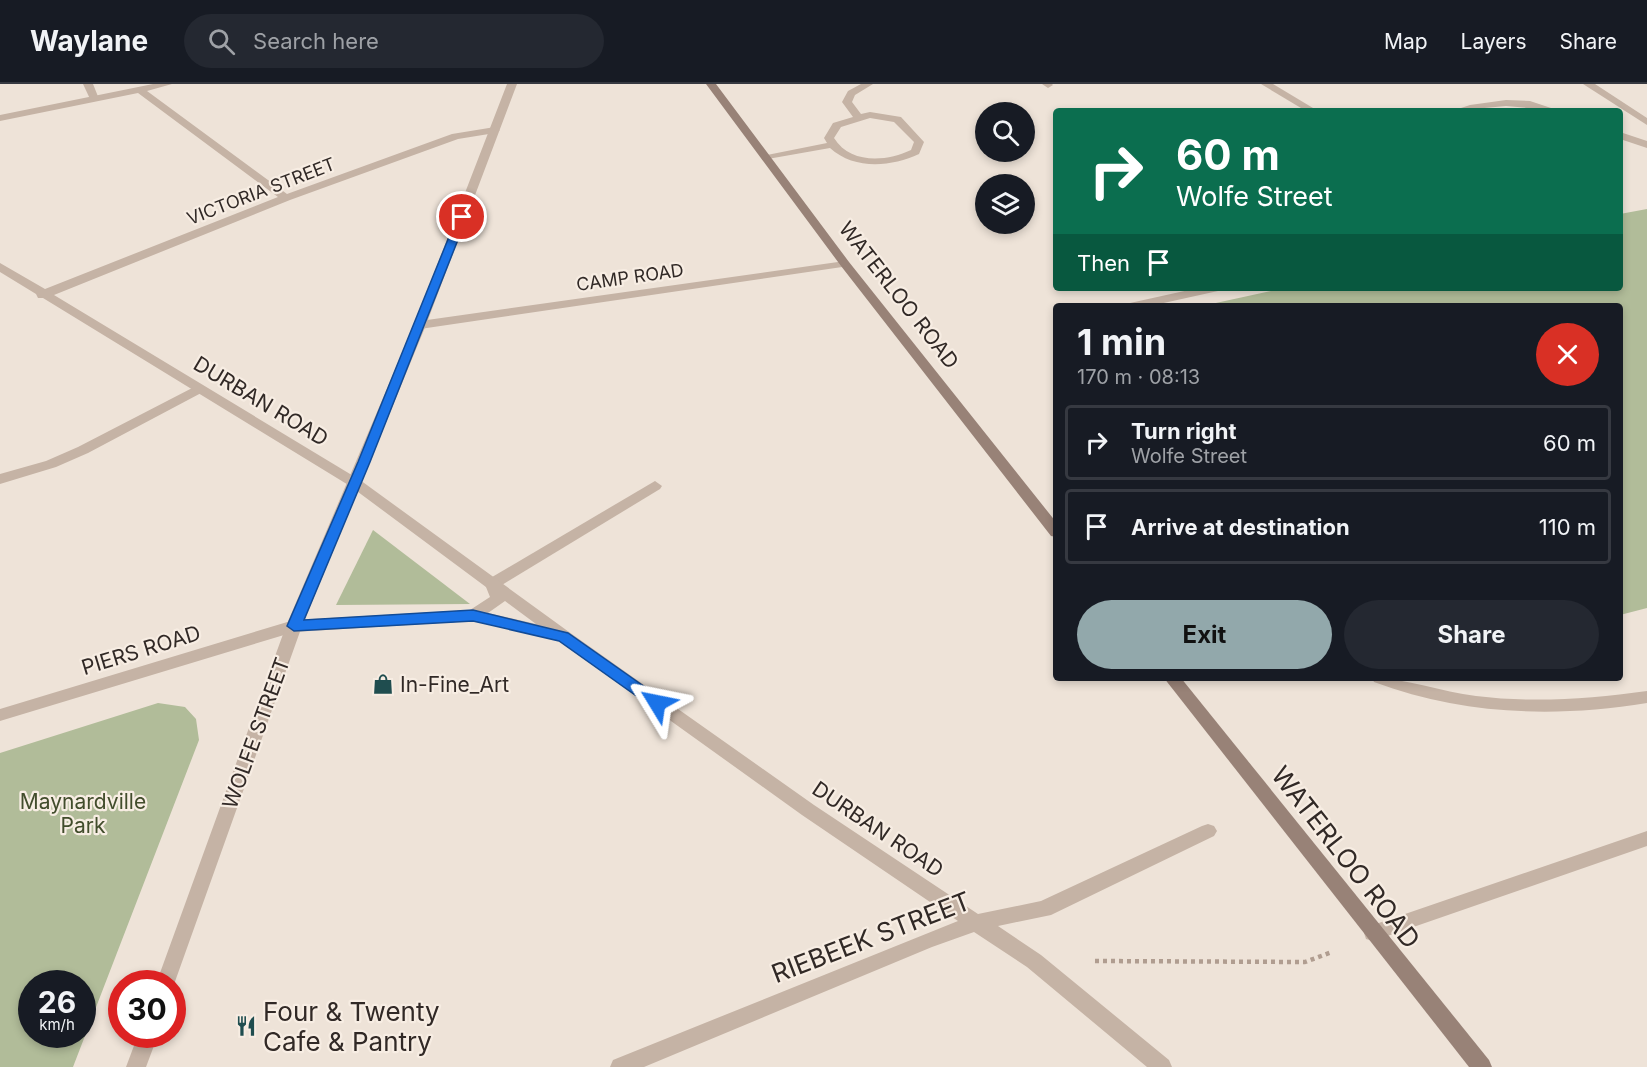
<!DOCTYPE html>
<meta charset="utf-8">
<style>
:root{--surface:#171b24;--page:#242831;--text:#f1f3f6;--muted:#9ea1a6;--line:#363941;--accent:#92a8ab}
body{margin:0;font-family:Inter,sans-serif;background:var(--page);color:var(--text);height:100vh;display:flex;flex-direction:column;font-size:22px;white-space:nowrap}
*{box-sizing:border-box;margin:0}
p{font-size:20px;color:var(--muted)}
.icon{flex:none;width:33px;height:33px;fill:none;stroke:currentColor;stroke-width:2;stroke-linecap:round;stroke-linejoin:round}
.map{position:relative;flex:1;overflow:hidden}
.drawer{position:absolute;left:1053px;top:219px;width:570px;height:378px;display:flex;flex-direction:column;background:var(--surface);border-radius:6px;box-shadow:0 3px 9px #0003}
.drawer>*{flex:none}
.guide{position:absolute;left:1053px;top:24px;width:570px;height:183px;border-radius:6px;box-shadow:0 3px 9px #0003;background:#0b6e4f;color:#fff;overflow:hidden}
.controls{position:absolute;left:975px;top:18px;display:grid;gap:12px}
.controls a{display:grid;place-items:center;width:60px;height:60px;border-radius:50%;background:var(--surface);box-shadow:0 3px 9px #0003;font-size:30px}
.speed{position:absolute;left:18px;top:886px;display:flex;gap:12px;font-size:30px;font-weight:700;text-align:center}
.speed>*{display:grid;place-content:center;width:78px;height:78px;border-radius:50%;background:var(--surface);box-shadow:0 3px 9px #0003;line-height:1}
.speed small{font-size:15px;font-weight:400}
.speed .limit{border:9px solid #d22;background:#fff;color:#111}
.pin{position:absolute;display:grid;place-items:center;width:51px;height:51px;color:#fff;margin:-26px;border:3px solid #fff;border-radius:50%;box-shadow:0 2px 6px #0007}
.me{position:absolute;width:66px;margin:-33px;rotate:305deg;stroke-linejoin:round;filter:drop-shadow(0 0 4px #0008)}
.turn{display:flex;align-items:center;gap:21px;height:126px;padding:0 24px;font-size:27px}
.turn .icon{width:78px;height:78px;stroke-width:2.5}
.turn b{display:block;font-size:42px;line-height:51px}
.then{display:flex;align-items:center;height:57px;padding:0 24px;background:#0003;gap:12px;font-size:22px}
.round{display:grid;place-items:center;flex:none;width:63px;height:63px;border-radius:32px;background:var(--page)}
.headline{display:flex;align-items:center;justify-content:space-between;height:102px;padding:0 24px}
h1{font-size:36px;font-weight:700;line-height:45px}
.primary-button{display:flex;gap:12px;margin-top:auto;padding:12px 24px}
.primary-button a{flex:1;height:69px;border-radius:36px;background:var(--accent);color:#111;font-size:24px;font-weight:700;line-height:69px;text-align:center}
.primary-button a+a{background:var(--page);color:var(--text)}
ul{padding:0;list-style:none}
li{display:flex;align-items:center;gap:18px;height:75px;margin:0 12px 9px;padding:0 12px;border:3px solid var(--line);border-radius:6px}
li div{flex:1}
li b{display:block;font-size:22px}
li em{font-style:normal}
header{display:flex;align-items:center;gap:36px;box-sizing:border-box;height:84px;padding:0 30px;background:var(--surface);border-bottom:2px solid var(--line)}
header strong{font-size:28px}
nav{display:flex;gap:33px;margin-inline-start:auto;font-size:21px}
.search{width:420px;height:54px;background:var(--page);display:flex;align-items:center;gap:15px;box-sizing:border-box;padding:0 21px;border-radius:33px;color:var(--muted);font-size:22px}
.map>svg:first-child{display:block}
.green{fill:#b1bc99;fill-rule:evenodd}
.lines{fill:none;stroke-linecap:round;stroke-linejoin:round}
.path{stroke:#b09d90;stroke-width:4.5;stroke-dasharray:4 4;stroke-linecap:butt}
.service{fill:#c5b3a5;fill-rule:evenodd}
.minor{fill:#c5b3a5;fill-rule:evenodd}
.tertiary{fill:#c5b3a5;fill-rule:evenodd}
.secondary{fill:#988277;fill-rule:evenodd}
.route{fill:#1a73e8;stroke:#114b97;stroke-width:1.5}
.labels{text-anchor:middle;dominant-baseline:central;stroke-width:4.5;stroke-linejoin:round;paint-order:stroke}
.far-street-label{font-size:18px;fill:#312926;stroke:#f7ede3}
.street-label{font-size:21px;fill:#312926;stroke:#f7ede3}
.poi-label{font-size:21px;fill:#312926;stroke:#f7ede3;text-anchor:start}
.park-label{font-size:21px;fill:#424d2c;stroke:#f7ede3}
.near-street-label{font-size:26px;fill:#312926;stroke:#f7ede3}
.near-poi-label{font-size:26px;fill:#312926;stroke:#f7ede3;text-anchor:start}
</style>
<header>
<strong>Waylane</strong>
<div class="search"><svg class="icon" aria-label="search" viewBox="0 0 24 24"><circle cx="10" cy="10" r="6"/><path d="M15 15l6 6"/></svg>Search here</div>
<nav><a>Map</a><a>Layers</a><a>Share</a></nav>
</header>
<div class="map">
<svg width="1647" height="983" viewBox="0 0 1647 983">
<rect width="100%" height="100%" fill="#eee3d8"/>
<g class="green">
<path d="M1647,125V524L1620,531V222H1202L1284,204H1620V130Z"/>
<path d="M373,446L470,520L336,521Z"/>
<path d="M158,619L185,623L196,635L199,656L73,983H0V669ZM32,900H82V951H32Z"/>
</g>
<g class="lines">
<path class="path" d="M1095,877L1305,878L1332,868"/>
<g class="service">
<path d="M83,0H93L99,15L97,17H91Z"/>
<path d="M861,0H873L855,11L852,18L861,30L870,28L901,33L924,58L919,70C891,83 854,86 830,64L762,76V72L827,59L824,54L833,39L853,33L842,18L848,7ZM870,34L894,38L914,58L911,66C886,78 850,80 834,54L841,43Z"/>
<path d="M1042,0H1052L1053,1L1048,4Z"/>
<path d="M1261,0H1273L1318,27H1306Z"/>
<path d="M1506,16L1530,17L1560,27L1506,22L1452,27L1470,21Z"/>
<path d="M1620,48L1647,57V64L1620,55Z"/>
<path d="M1198,204H1220L1218,207L1150,222H1128L1130,219Z"/>
<path d="M198,301L204,305L203,308L88,369L56,383L0,400V390L46,377L78,363Z"/>
<path d="M655,397L662,402L660,405L497,504H487L484,500L487,496Z"/>
<path d="M1372,594C1407,594 1441,608 1476,612C1533,619 1590,615 1647,607V619C1554,634 1463,631 1374,598Z"/>
</g>
<g class="minor">
<path d="M153,0H172L147,7L287,110L452,50L495,43L500,46L495,49L458,55L290,116L54,211L360,396L569,548L814,721L978,830L1041,817L1202,742L1208,740L1214,742L1217,747L1214,752L1051,831L998,842L1041,871L1169,976L1172,983H1147L1027,883L974,848L932,863L644,983H610L613,976L958,837L802,731L558,556L473,537L294,548L0,637V625L294,536L470,526L490,513L486,503L350,402L43,214H38L36,210L0,188V179L45,205L278,113L138,9L0,37V31ZM505,517L536,540L488,529Z"/>
<path d="M1583,0H1595L1647,34V41Z"/>
<path d="M845,177L849,178V182L420,245L414,241L420,237Z"/>
<path d="M1647,747V762L1373,857L1366,855L1364,849L1366,843L1373,841Z"/>
</g>
<g class="tertiary">
<path d="M507,0H517L426,241L302,542L172,906V900H156L286,542L414,241Z"/>
<path d="M138,951H158L146,983H126Z"/>
</g>
<g class="secondary">
<path d="M706,0H716L849,178L1056,438V453L1051,452L841,182Z"/>
<path d="M1164,594H1181L1489,976L1492,983H1469Z"/>
</g>
</g>
<path class="route" d="M462,130L467,133L370,378L304,536L473,526L568,549L662,615L665,619L662,623H652L559,557L473,537L294,547L287,542L358,378L457,133Z"/>
<defs>
<g id="shop-bare" transform="scale(1.62)"><path d="M-5-2.5h2.3a2.7 3.5 0 0 1 5.4 0H5L5.5 6h-11ZM-1.5-2.5h3a1.5 2.3 0 0 0-3 0Z" fill="#1f4d4f" stroke="#f7ede3" stroke-width="2.5" paint-order="stroke"/></g>
<g id="restaurant-bare" transform="scale(1.62)"><path d="M-5-6h1v4h1v-4h1v4h1v-4h1v5L-1.5 .5V6h-2V.5L-5-1ZM5-6V6H3V1.5H1.5Q1.5-4 5-6Z" fill="#1f4d4f" stroke="#f7ede3" stroke-width="2.5" paint-order="stroke"/></g>
</defs>
<g fill-rule="evenodd">
<use href="#shop-bare" x="383" y="600"/>
<use href="#restaurant-bare" x="246" y="942"/>
</g>
<g class="labels">
<g class="far-street-label">
<text transform="translate(261 107) rotate(-21)">VICTORIA STREET</text>
<text transform="translate(630 193) rotate(-8)">CAMP ROAD</text>
</g>
<g class="street-label">
<text transform="translate(899 211) rotate(52)">WATERLOO ROAD</text>
<text transform="translate(261 317) rotate(31)">DURBAN ROAD</text>
<text transform="translate(141 566) rotate(-17)">PIERS ROAD</text>
<text transform="translate(256 649) rotate(-70)">WOLFE STREET</text>
<text transform="translate(878 745) rotate(34)">DURBAN ROAD</text>
</g>
<g class="poi-label">
<text x="400" y="600">In-Fine_Art</text>
</g>
<g class="park-label">
<text x="83" y="717">Maynardville<tspan x="83" dy="24">Park</tspan></text>
</g>
<g class="near-street-label">
<text transform="translate(1346 773) rotate(52)">WATERLOO ROAD</text>
<text transform="translate(871 853) rotate(-21)">RIEBEEK STREET</text>
</g>
<g class="near-poi-label">
<text x="263" y="927">Four &amp; Twenty<tspan x="263" dy="30">Cafe &amp; Pantry</tspan></text>
</g>
</g>
</svg>
<div class="controls">
<a><svg class="icon" aria-label="search" viewBox="0 0 24 24"><circle cx="10" cy="10" r="6"/><path d="M15 15l6 6"/></svg></a>
<a><svg class="icon" aria-label="layers" viewBox="0 0 24 24"><path d="M12 4l9 5-9 5-9-5zM3 14l9 5 9-5"/></svg></a>
</div>
<div class="speed"><div>26<small>km/h</small></div><div class="limit">30</div></div>
<div class="pin" style="left:462px;top:133px;background:#d93025"><svg class="icon" aria-label="arrive" viewBox="0 0 24 24"><path d="M6 21V4h12l-3 4 3 4H6"/></svg></div>
<svg class="me" style="left:657px;top:619px" viewBox="-20 -20 40 40"><path d="M0-17L14 15 0 8-14 15z" fill="#1a73e8" stroke="#fff" stroke-width="4"/></svg>
<div class="guide">
<div class="turn"><svg class="icon" aria-label="right" viewBox="0 0 24 24"><path d="M7 20v-9h11M14 6l5 5-5 5"/></svg><div><b>60 m</b>Wolfe Street</div></div>
<div class="then">Then<svg class="icon" aria-label="arrive" viewBox="0 0 24 24"><path d="M6 21V4h12l-3 4 3 4H6"/></svg></div>
</div>
<section class="drawer">
<div class="headline"><div><h1>1 min</h1><p>170 m · 08:13</p></div><a class="round" style="background:#d93025;color:#fff"><svg class="icon" aria-label="close" viewBox="0 0 24 24"><path d="M6 6l12 12M18 6L6 18"/></svg></a></div>
<ul>
<li><svg class="icon" aria-label="right" viewBox="0 0 24 24"><path d="M7 20v-9h11M14 6l5 5-5 5"/></svg><div><b>Turn right</b><p>Wolfe Street</p></div><em>60 m</em></li>
<li><svg class="icon" aria-label="arrive" viewBox="0 0 24 24"><path d="M6 21V4h12l-3 4 3 4H6"/></svg><div><b>Arrive at destination</b></div><em>110 m</em></li>
</ul>
<div class="primary-button"><a>Exit</a><a>Share</a></div>
</section>
</div>
